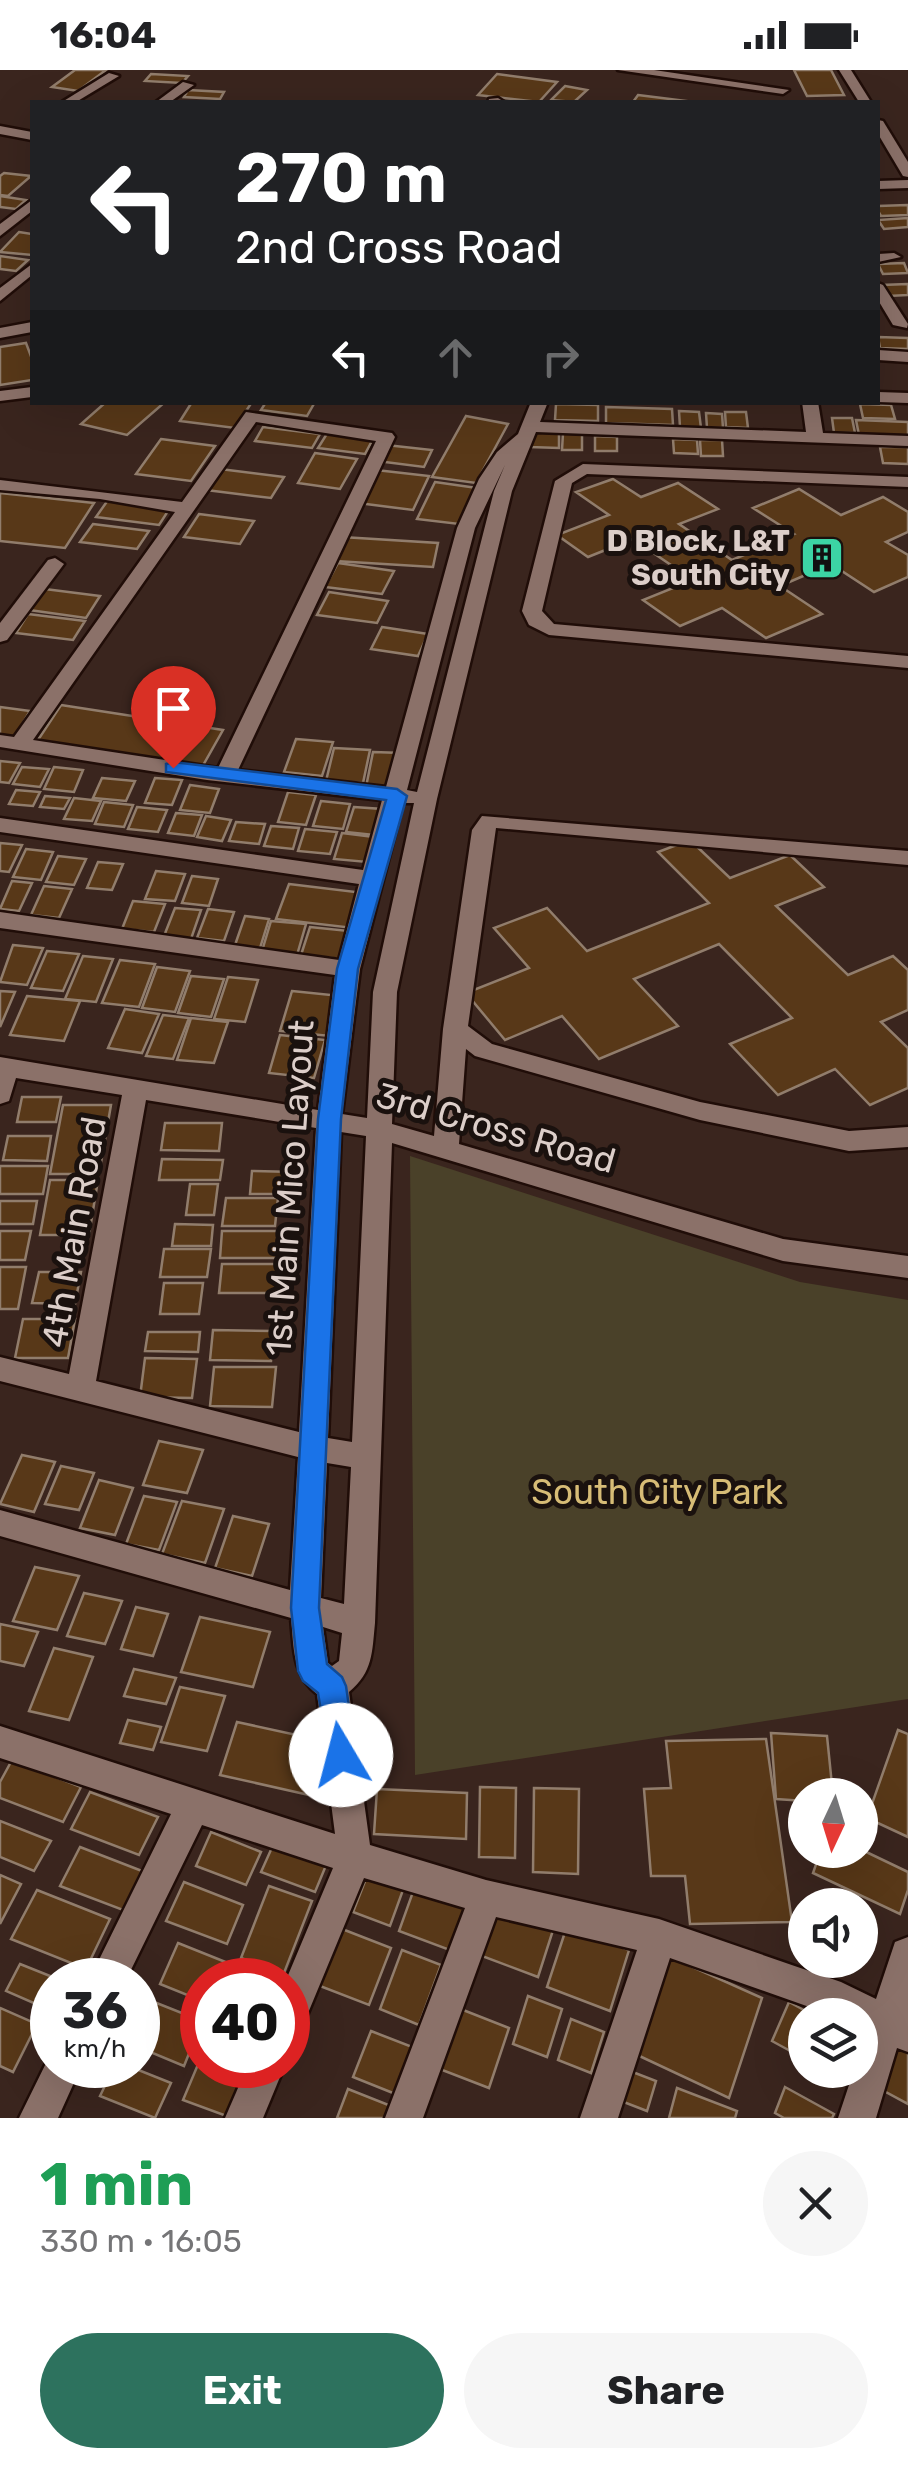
<!DOCTYPE html>
<meta charset="utf-8">
<style>
:root{--surface:#fff;--page:#f6f6f6;--text:#202124;--muted:#757577;--accent:#2d725e}
body{margin:0;font-family:Rubik,sans-serif;background:var(--page);color:var(--text);height:100vh;display:flex;flex-direction:column;font-size:38px;white-space:nowrap}
*{box-sizing:border-box;margin:0}
p{font-size:32px;color:var(--muted)}
.icon{flex:none;width:55px;height:55px;fill:none;stroke:currentColor;stroke-width:2;stroke-linecap:round;stroke-linejoin:round}
.map{position:relative;height:2048px;overflow:hidden}
.panel{display:flex;flex-direction:column;background:var(--surface);flex:1}
.panel>*{flex:none}
.guide{position:absolute;left:30px;top:30px;width:850px;height:305px;border-radius:0px;box-shadow:0 10px 40px #0002;background:#202124;color:#fff;overflow:hidden}
.needle{width:65px;rotate:184deg}
.fabs{position:absolute;left:788px;top:1708px;display:grid;gap:20px}
.fabs a{display:grid;place-items:center;width:90px;height:90px;border-radius:50%;background:var(--surface);box-shadow:0 10px 40px #0002;font-size:50px}
.speed{position:absolute;left:30px;top:1888px;display:flex;gap:20px;font-size:50px;font-weight:700;text-align:center}
.speed>*{display:grid;place-content:center;width:130px;height:130px;border-radius:50%;background:var(--surface);box-shadow:0 10px 40px #0002;line-height:1}
.speed small{font-size:25px;font-weight:400}
.speed .limit{border:15px solid #d22;background:#fff;color:#111}
.pin{position:absolute;display:grid;place-items:center;width:85px;height:85px;color:#fff;margin:-102px -42px;border-radius:50% 50% 50% 0;rotate:-45deg;box-shadow:0 0 10px #0007}
.pin .icon{rotate:45deg}
.me{position:absolute;width:110px;margin:-55px;rotate:352deg;stroke-linejoin:round;filter:drop-shadow(0 0 8px #0008)}
.turn{display:flex;align-items:center;gap:35px;height:210px;padding:0 40px;font-size:45px}
.turn .icon{width:130px;height:130px;stroke-width:2.5}
.turn b{display:block;font-size:70px;line-height:85px}
.lanes{display:flex;align-items:center;height:95px;padding:0 40px;background:#0003;justify-content:center;gap:50px;direction:ltr}
.lanes .off{opacity:.35}
.round{display:grid;place-items:center;flex:none;width:105px;height:105px;border-radius:52px;background:var(--page)}
.overview{display:flex;align-items:center;justify-content:space-between;height:170px;padding:0 40px}
h1{font-size:60px;font-weight:700;line-height:75px;color:#1e9e55}
.primary-button{display:flex;gap:20px;margin-top:auto;padding:20px 40px}
.primary-button a{flex:1;height:115px;border-radius:60px;background:var(--accent);color:#fff;font-size:40px;font-weight:700;line-height:115px;text-align:center}
.primary-button a+a{background:var(--page);color:var(--text)}
.status{display:flex;justify-content:space-between;align-items:center;height:70px;padding:0 50px;background:var(--surface);direction:ltr}
.status svg{height:28px;fill:currentColor}
.map>svg:first-child{display:block}
.green{fill:#4a4129}
.building{fill:#583818;stroke:#917d6c;stroke-width:2.5}
.lines{fill:none;stroke-linecap:round;stroke-linejoin:round}
.minor-casing{stroke:#200d08;stroke-width:5}
.minor{fill:#8b7169;fill-rule:evenodd}
.route{fill:#1a73e8;stroke:#114b97;stroke-width:2.5}
.labels{text-anchor:middle;dominant-baseline:central;stroke-width:10;stroke-linejoin:round;paint-order:stroke}
.far-poi-label{font-size:30px;font-weight:bold;fill:#dccec9;stroke:#1a110e;text-anchor:end}
.street-label{font-size:35px;fill:#dccec9;stroke:#1a110e}
.park-label{font-size:35px;fill:#d7bc76;stroke:#1a110e}
</style>
<div class="status"><b>16:04</b><svg viewBox="0 0 49 12"><path d="M0 12V9h3v3zM5 12V6h3v6zM10 12V3h3v9zM15 12V0h3v12zM26 1h20v11H26zM47 4h2v5h-2z"/></svg></div>
<div class="map">
<svg width="908" height="2048" viewBox="0 0 908 2048">
<rect width="100%" height="100%" fill="#3a251e"/>
<path class="green" d="M410,1086L800,1212L908,1230V1629L415,1705Z"/>
<g class="building">
<path d="M75,0H106L78,21L52,17Z"/>
<path d="M794,0H831L844,25L807,26Z"/>
<path d="M151,4L188,6L182,13L145,11Z"/>
<path d="M497,4L557,12L539,32L478,25Z"/>
<path d="M565,16L587,20L574,32L551,30Z"/>
<path d="M188,20L224,22L220,29L184,27Z"/>
<path d="M638,25L694,32H633Z"/>
<path d="M4,103L31,106L8,126L0,125V106Z"/>
<path d="M0,126L26,130L16,139L0,137Z"/>
<path d="M908,135V145L881,146L878,141V136Z"/>
<path d="M908,148V157L884,159L878,150Z"/>
<path d="M19,162L32,164V185L0,182Z"/>
<path d="M0,186L28,190L16,201L0,199Z"/>
<path d="M904,193L908,203L883,204L878,194Z"/>
<path d="M908,214V225L888,226L882,215Z"/>
<path d="M878,267L908,268V279L880,278Z"/>
<path d="M26,273L32,289V310L0,315V277Z"/>
<path d="M106,332H165L127,365L81,354Z"/>
<path d="M192,332H252L235,358L180,351Z"/>
<path d="M266,332H315L307,346L261,340Z"/>
<path d="M556,334L598,335V351L555,350Z"/>
<path d="M860,334L891,335L895,349L863,348Z"/>
<path d="M606,337L672,339L673,355L606,353Z"/>
<path d="M679,341L699,342L701,358L680,357Z"/>
<path d="M725,342H746L748,358L726,357Z"/>
<path d="M706,343L722,344L723,358H707Z"/>
<path d="M466,346L508,354L476,413L432,407Z"/>
<path d="M832,348H852L855,363H834Z"/>
<path d="M856,350L908,352V366L859,365Z"/>
<path d="M263,357L320,364L312,378L255,371Z"/>
<path d="M328,362L374,367L365,384L318,378Z"/>
<path d="M530,362L559,363V378L530,377Z"/>
<path d="M563,363H582V380H562Z"/>
<path d="M595,366L617,367V381H595Z"/>
<path d="M161,369L215,376L191,411L136,404Z"/>
<path d="M673,369L697,370L698,384L674,383Z"/>
<path d="M700,370H722L723,386H701Z"/>
<path d="M386,375L432,380L424,397L377,391Z"/>
<path d="M880,377H908V394L883,393Z"/>
<path d="M315,383L357,389L340,419L298,413Z"/>
<path d="M220,399L284,407L271,428L206,420Z"/>
<path d="M376,400L429,406L413,440L358,433Z"/>
<path d="M613,409L641,427L678,413L718,439L679,454L732,490L794,464L753,438L799,419L841,445L883,427L908,442V462L886,472L908,485V507L874,522L831,494L780,516L822,544L766,568L722,538L680,556L643,530L693,510L646,478L656,474L643,465L588,487L557,465L609,445L576,422Z"/>
<path d="M435,412L477,418L459,454L417,449Z"/>
<path d="M0,423L94,433L65,478L0,471Z"/>
<path d="M108,430L170,438L159,455L96,447Z"/>
<path d="M199,444L254,451L240,474L184,467Z"/>
<path d="M93,454L149,461L137,479L80,472Z"/>
<path d="M342,467L438,473L433,497L335,491Z"/>
<path d="M338,493L394,501L382,524L325,517Z"/>
<path d="M37,518L100,526L86,548L22,539Z"/>
<path d="M329,522L388,531L377,553L317,545Z"/>
<path d="M28,544L85,551L73,570L16,563Z"/>
<path d="M382,557L428,564L418,586L371,579Z"/>
<path d="M61,635L223,660L201,699L36,673Z"/>
<path d="M0,637L30,641L13,670L0,669Z"/>
<path d="M296,669L333,672L322,706L284,702Z"/>
<path d="M334,678L370,680L363,713L326,711Z"/>
<path d="M373,682L402,683L396,718L366,717Z"/>
<path d="M0,691L20,693L9,713L0,712Z"/>
<path d="M22,697L49,699L40,717L13,714Z"/>
<path d="M54,697L83,700L74,722L44,719Z"/>
<path d="M102,708L135,711L126,731L93,728Z"/>
<path d="M155,708L182,710L172,735L145,733Z"/>
<path d="M190,715L219,719L210,743L180,740Z"/>
<path d="M16,720L40,722L33,736L9,734Z"/>
<path d="M288,722L316,725L306,755L278,752Z"/>
<path d="M45,726L70,728L64,739L40,737Z"/>
<path d="M74,728L101,731L92,751L64,749Z"/>
<path d="M321,731L350,734L343,759L313,756Z"/>
<path d="M104,732L133,735L124,757L95,754Z"/>
<path d="M137,737L167,740L158,762L128,759Z"/>
<path d="M354,737L382,739L374,765L346,762Z"/>
<path d="M176,743L202,745L194,766L168,763Z"/>
<path d="M206,746L231,750L222,771L197,767Z"/>
<path d="M236,752L265,754L259,774L229,771Z"/>
<path d="M271,756L299,758L293,779L264,776Z"/>
<path d="M305,759L337,762L330,784L298,781Z"/>
<path d="M342,763L374,767L367,792L334,789Z"/>
<path d="M690,770L730,808L790,785L824,817L776,836L848,905L893,886L908,900V940L881,952L908,978V1018L870,1035L835,999L778,1025L730,974L792,948L719,874L634,909L678,956L599,989L562,946L505,970L466,923L529,898L494,858L547,838L587,881L709,833L658,782Z"/>
<path d="M0,773L22,775L9,802L0,801Z"/>
<path d="M26,779L53,782L41,810L13,807Z"/>
<path d="M58,786L86,789L74,815L46,812Z"/>
<path d="M98,792L123,794L112,820L87,818Z"/>
<path d="M156,801L185,804L175,831L145,829Z"/>
<path d="M192,806L218,809L209,836L182,833Z"/>
<path d="M12,811L32,813L19,841L0,839Z"/>
<path d="M289,814L364,823L353,858L276,849Z"/>
<path d="M44,816L72,819L59,848L31,845Z"/>
<path d="M133,831L165,834L154,862L122,859Z"/>
<path d="M175,838L201,840L191,869L164,866Z"/>
<path d="M208,839L234,842L224,871L197,868Z"/>
<path d="M245,846L269,849L260,878L235,875Z"/>
<path d="M271,851L306,854L297,885L262,881Z"/>
<path d="M310,857L349,861L341,889L301,885Z"/>
<path d="M13,875L43,878L27,915L0,912Z"/>
<path d="M47,881L79,884L63,921L31,918Z"/>
<path d="M83,886L113,889L96,932L65,929Z"/>
<path d="M120,890L155,894L139,937L102,933Z"/>
<path d="M157,897L190,901L175,942L142,938Z"/>
<path d="M191,906L224,909L211,947L178,943Z"/>
<path d="M228,907L258,910L245,952L214,949Z"/>
<path d="M0,921L15,922L0,957Z"/>
<path d="M292,921L341,926L330,966L280,961Z"/>
<path d="M27,926L80,931L64,971L10,965Z"/>
<path d="M125,939L159,944L142,983L108,978Z"/>
<path d="M163,945L189,948L173,989L146,986Z"/>
<path d="M191,948L228,952L214,993L177,990Z"/>
<path d="M280,965L325,970L314,1008L269,1003Z"/>
<path d="M22,1027H61L56,1052H17Z"/>
<path d="M63,1035H111L99,1104H50Z"/>
<path d="M165,1053H222L219,1081L161,1080Z"/>
<path d="M8,1066H51L47,1091L3,1090Z"/>
<path d="M162,1089L223,1090L220,1110H159Z"/>
<path d="M0,1096H48L43,1124H0Z"/>
<path d="M252,1101L295,1102L293,1124H250Z"/>
<path d="M50,1110H98L89,1165H40Z"/>
<path d="M190,1114H218L214,1145H186Z"/>
<path d="M226,1128H278L275,1156H222Z"/>
<path d="M0,1131H37L33,1154H0Z"/>
<path d="M175,1154L213,1155L211,1176H172Z"/>
<path d="M0,1161H31L25,1190H0Z"/>
<path d="M222,1161H287L285,1188H220Z"/>
<path d="M164,1179H211L207,1207H160Z"/>
<path d="M222,1194H291L289,1223H219Z"/>
<path d="M0,1197H26L18,1239H0Z"/>
<path d="M39,1202H81L75,1234L32,1233Z"/>
<path d="M164,1213H203L199,1244H160Z"/>
<path d="M23,1249H75L68,1288H15Z"/>
<path d="M213,1260L273,1261L271,1291L210,1290Z"/>
<path d="M148,1262H200L198,1282L145,1281Z"/>
<path d="M145,1288L197,1289L192,1328L140,1327Z"/>
<path d="M214,1297H276L272,1337L210,1336Z"/>
<path d="M159,1371L203,1380L187,1423L143,1415Z"/>
<path d="M22,1385L55,1392L34,1442L0,1434Z"/>
<path d="M61,1396L94,1403L79,1440L45,1434Z"/>
<path d="M99,1410L133,1418L115,1465L80,1458Z"/>
<path d="M144,1426L177,1432L159,1480L126,1474Z"/>
<path d="M182,1431L224,1439L205,1493L162,1484Z"/>
<path d="M233,1446L269,1454L252,1506L215,1498Z"/>
<path d="M35,1497L79,1506L57,1560L13,1551Z"/>
<path d="M84,1523L122,1531L105,1574L67,1566Z"/>
<path d="M136,1537L168,1544L153,1586L121,1579Z"/>
<path d="M200,1547L270,1562L253,1617L181,1602Z"/>
<path d="M0,1554L38,1562L24,1596L0,1591Z"/>
<path d="M54,1578L93,1587L69,1650L29,1641Z"/>
<path d="M134,1599L176,1608L166,1634L124,1626Z"/>
<path d="M180,1617L225,1626L207,1681L161,1672Z"/>
<path d="M128,1650L161,1657L153,1680L120,1673Z"/>
<path d="M237,1652L324,1671L309,1725L220,1705Z"/>
<path d="M898,1660L908,1664V1767L867,1748Z"/>
<path d="M771,1663L827,1666L833,1725H805V1731L776,1729Z"/>
<path d="M766,1669L792,1852L690,1854L685,1806H651L644,1719L671,1718L666,1671Z"/>
<path d="M12,1690L81,1717L63,1752L0,1728V1712Z"/>
<path d="M480,1717L516,1718L515,1788L479,1787Z"/>
<path d="M534,1718L579,1719L578,1804L533,1802Z"/>
<path d="M377,1719L467,1723L466,1769L374,1764Z"/>
<path d="M90,1722L158,1747L139,1785L71,1759Z"/>
<path d="M0,1751L51,1771L34,1801L0,1787Z"/>
<path d="M211,1762L261,1782L246,1815L196,1796Z"/>
<path d="M274,1773L327,1793L315,1822L261,1802Z"/>
<path d="M80,1777L142,1801L123,1840L60,1816Z"/>
<path d="M860,1779L908,1802V1820L900,1844L813,1803L821,1780Z"/>
<path d="M0,1805L21,1814L0,1854Z"/>
<path d="M367,1806L403,1820L390,1856L353,1842Z"/>
<path d="M184,1812L243,1835L227,1874L166,1851Z"/>
<path d="M269,1816L312,1831L284,1903L241,1888Z"/>
<path d="M414,1819L471,1840L455,1882L399,1861Z"/>
<path d="M37,1820L110,1849L86,1899L11,1869Z"/>
<path d="M500,1833L555,1854L538,1907L482,1886Z"/>
<path d="M567,1856L629,1880L610,1941L547,1917Z"/>
<path d="M342,1859L391,1878L369,1935L320,1916Z"/>
<path d="M178,1873L233,1895L226,1910H202V1931L160,1914Z"/>
<path d="M402,1880L441,1895L419,1955L380,1939Z"/>
<path d="M668,1886L762,1928L729,2028L633,1983Z"/>
<path d="M20,1894L60,1910H52V1941L6,1921Z"/>
<path d="M528,1926L562,1939L547,1987L513,1974Z"/>
<path d="M144,1928L202,1951L184,1996L138,1977V1943Z"/>
<path d="M789,1932L813,1945H805V1989L772,1971Z"/>
<path d="M0,1938L37,1954L13,2002L0,1996Z"/>
<path d="M458,1938L509,1958L489,2018L437,1998Z"/>
<path d="M571,1949L604,1962L591,2003L558,1990Z"/>
<path d="M371,1961L420,1980L403,2027L353,2007Z"/>
<path d="M888,1968L908,1978V2034L871,2014Z"/>
<path d="M202,1985V1995H254L232,2048L183,2030Z"/>
<path d="M115,1995H126L171,2013L155,2048L100,2026Z"/>
<path d="M630,2001L656,2011L647,2041L621,2031Z"/>
<path d="M785,2017L834,2044L832,2048H784L775,2043Z"/>
<path d="M677,2018L737,2041L735,2048H669Z"/>
<path d="M348,2019L391,2036L387,2048H337Z"/>
</g>
<g class="lines">
<g class="minor-casing">
<g id="minor">
<path d="M618,0H654L789,20L783,24Z"/>
<path d="M839,0H851L871,32H859Z"/>
<path d="M109,3L119,6L76,32H62Z"/>
<path d="M183,12L194,15L170,32H156Z"/>
<path d="M498,28L504,32H488L489,29Z"/>
<path d="M878,50L883,51L908,92V107L903,106L878,64Z"/>
<path d="M0,56L32,62V70L0,64Z"/>
<path d="M908,110V118L878,119V111Z"/>
<path d="M32,130V141L0,166V154Z"/>
<path d="M878,184L894,183L901,187L878,192Z"/>
<path d="M32,194V205L0,231V218Z"/>
<path d="M878,213L883,215L908,254L907,258L893,255L878,230Z"/>
<path d="M32,252V262L0,268V258Z"/>
<path d="M878,280L908,282V292L878,290Z"/>
<path d="M32,317V327L0,331V321Z"/>
<path d="M878,322L908,323V333L878,332Z"/>
<path d="M531,332H548L540,352L806,362L802,332H818L823,363L908,366V376L536,362L512,421L437,729L397,922L392,1054L434,1066L443,959L472,760L482,746L908,781V795L496,758L468,956L492,974L700,1032L849,1061L908,1057V1077L849,1081L700,1050L475,986L466,979L459,1074L783,1169L908,1186V1208L783,1191L392,1073L375,1553C372,1583 373,1602 349,1622L370,1775L486,1810L659,1849L841,1912L876,1929L895,1872L908,1867V1982L897,1978L876,2048H838L854,2000H860L866,1962L860,1959V1945H832L670,1888L618,2048H580L637,1880L496,1847L423,2048H385L465,1838L364,1808L301,1960L288,1965L286,1910L333,1798L202,1755L126,1910H89L171,1744L0,1688V1656L335,1764L317,1624C292,1604 294,1578 291,1548L0,1466V1440L290,1520L298,1387L0,1311V1287L69,1304L122,1025L16,1008L9,1031L0,1034V987L318,1040L335,905L0,858V842L339,890L359,814L0,762V748L363,800L382,730L207,710L0,677V665L14,667L175,442L100,429L0,420V410L182,432L246,342L392,363L395,367L238,700L386,717L457,458L479,409L497,382L518,364ZM256,352L376,371L218,698L33,670ZM505,395L494,421L417,722L407,720L475,458ZM403,733H414L373,922L367,1048L342,1044L360,899ZM146,1030L316,1058L299,1362L96,1311ZM341,1062L366,1066L352,1372L328,1368ZM327,1393L351,1397L344,1534L321,1528ZM323,1557L342,1563L339,1591L332,1596L328,1593Z"/>
<path d="M583,394L908,407V417L587,404L572,413L542,541L554,554L908,586V598L549,565L529,555L522,541L555,411Z"/>
<path d="M55,488L64,494L7,570L0,572V553L48,490Z"/>
<path d="M52,1981V1995H82L58,2048H19Z"/>
<path d="M248,1995H285L263,2048H225Z"/>
</g>
</g>
<use href="#minor" class="minor"/>
</g>
<path class="route" d="M173,692L397,719L407,726L358,899L341,1049L319,1538L327,1594L342,1607L346,1616L356,1685L352,1695L341,1699L330,1695L318,1623L303,1611L298,1601L291,1538L318,1049L337,899L386,730L166,702V694Z"/>
<defs>
<g id="building-square" transform="scale(2.25)"><rect x="-9" y="-9" width="18" height="18" rx="4" fill="#3cd4a4" stroke="#1a110e"/><path d="M-4-6H4V6H1V3H-1V6H-4ZM-2.5-4.3h1.7v1.8h-1.7ZM.8-4.3h1.7v1.8H.8ZM-2.5-1h1.7V.8h-1.7ZM.8-1h1.7V.8H.8Z" fill="#111"/></g>
</defs>
<g fill-rule="evenodd">
<use href="#building-square" x="822" y="488"/>
</g>
<g class="labels">
<g class="far-poi-label">
<text x="790" y="471">D Block, L&amp;T<tspan x="790" dy="34">South City</tspan></text>
</g>
<g class="street-label">
<text transform="translate(496 1058) rotate(16)">3rd Cross Road</text>
<text transform="translate(290 1118) rotate(-86)">1st Main Mico Layout</text>
<text transform="translate(74 1162) rotate(-80)">4th Main Road</text>
</g>
<g class="park-label">
<text x="657" y="1422">South City Park</text>
</g>
</g>
</svg>
<div class="fabs">
<a><svg class="needle" viewBox="-14 -14 28 28"><path d="M0-13l5 13h-10z" fill="#e53935"/><path d="M0 13l5-13h-10z" fill="#757577"/></svg></a>
<a><svg class="icon" aria-label="sound" viewBox="0 0 24 24"><path d="M4 9h4l5-4v14l-5-4H4zM17 9q2 3 0 6"/></svg></a>
<a><svg class="icon" aria-label="layers" viewBox="0 0 24 24"><path d="M12 4l9 5-9 5-9-5zM3 14l9 5 9-5"/></svg></a>
</div>
<div class="speed"><div>36<small>km/h</small></div><div class="limit">40</div></div>
<div class="pin" style="left:173px;top:698px;background:#d93025"><svg class="icon" aria-label="arrive" viewBox="0 0 24 24"><path d="M6 21V4h12l-3 4 3 4H6"/></svg></div>
<svg class="me" style="left:341px;top:1685px" viewBox="-20 -20 40 40"><circle r="19" fill="#fff"/><path d="M0-13L10 11 0 6-10 11z" fill="#1a73e8"/></svg>
<div class="guide">
<div class="turn"><svg class="icon" aria-label="left" viewBox="0 0 24 24"><path d="M17 20v-9H6M10 6l-5 5 5 5"/></svg><div><b>270 m</b>2nd Cross Road</div></div>
<div class="lanes"><svg class="icon" aria-label="left" viewBox="0 0 24 24"><path d="M17 20v-9H6M10 6l-5 5 5 5"/></svg><svg class="icon off" aria-label="ahead" viewBox="0 0 24 24"><path d="M12 20V5M6 11l6-6 6 6"/></svg><svg class="icon off" aria-label="right" viewBox="0 0 24 24"><path d="M7 20v-9h11M14 6l5 5-5 5"/></svg></div>
</div>
</div>
<section class="panel">
<div class="overview"><div><h1>1 min</h1><p>330 m · 16:05</p></div><a class="round"><svg class="icon" aria-label="close" viewBox="0 0 24 24"><path d="M6 6l12 12M18 6L6 18"/></svg></a></div>
<div class="primary-button"><a>Exit</a><a>Share</a></div>
</section>
